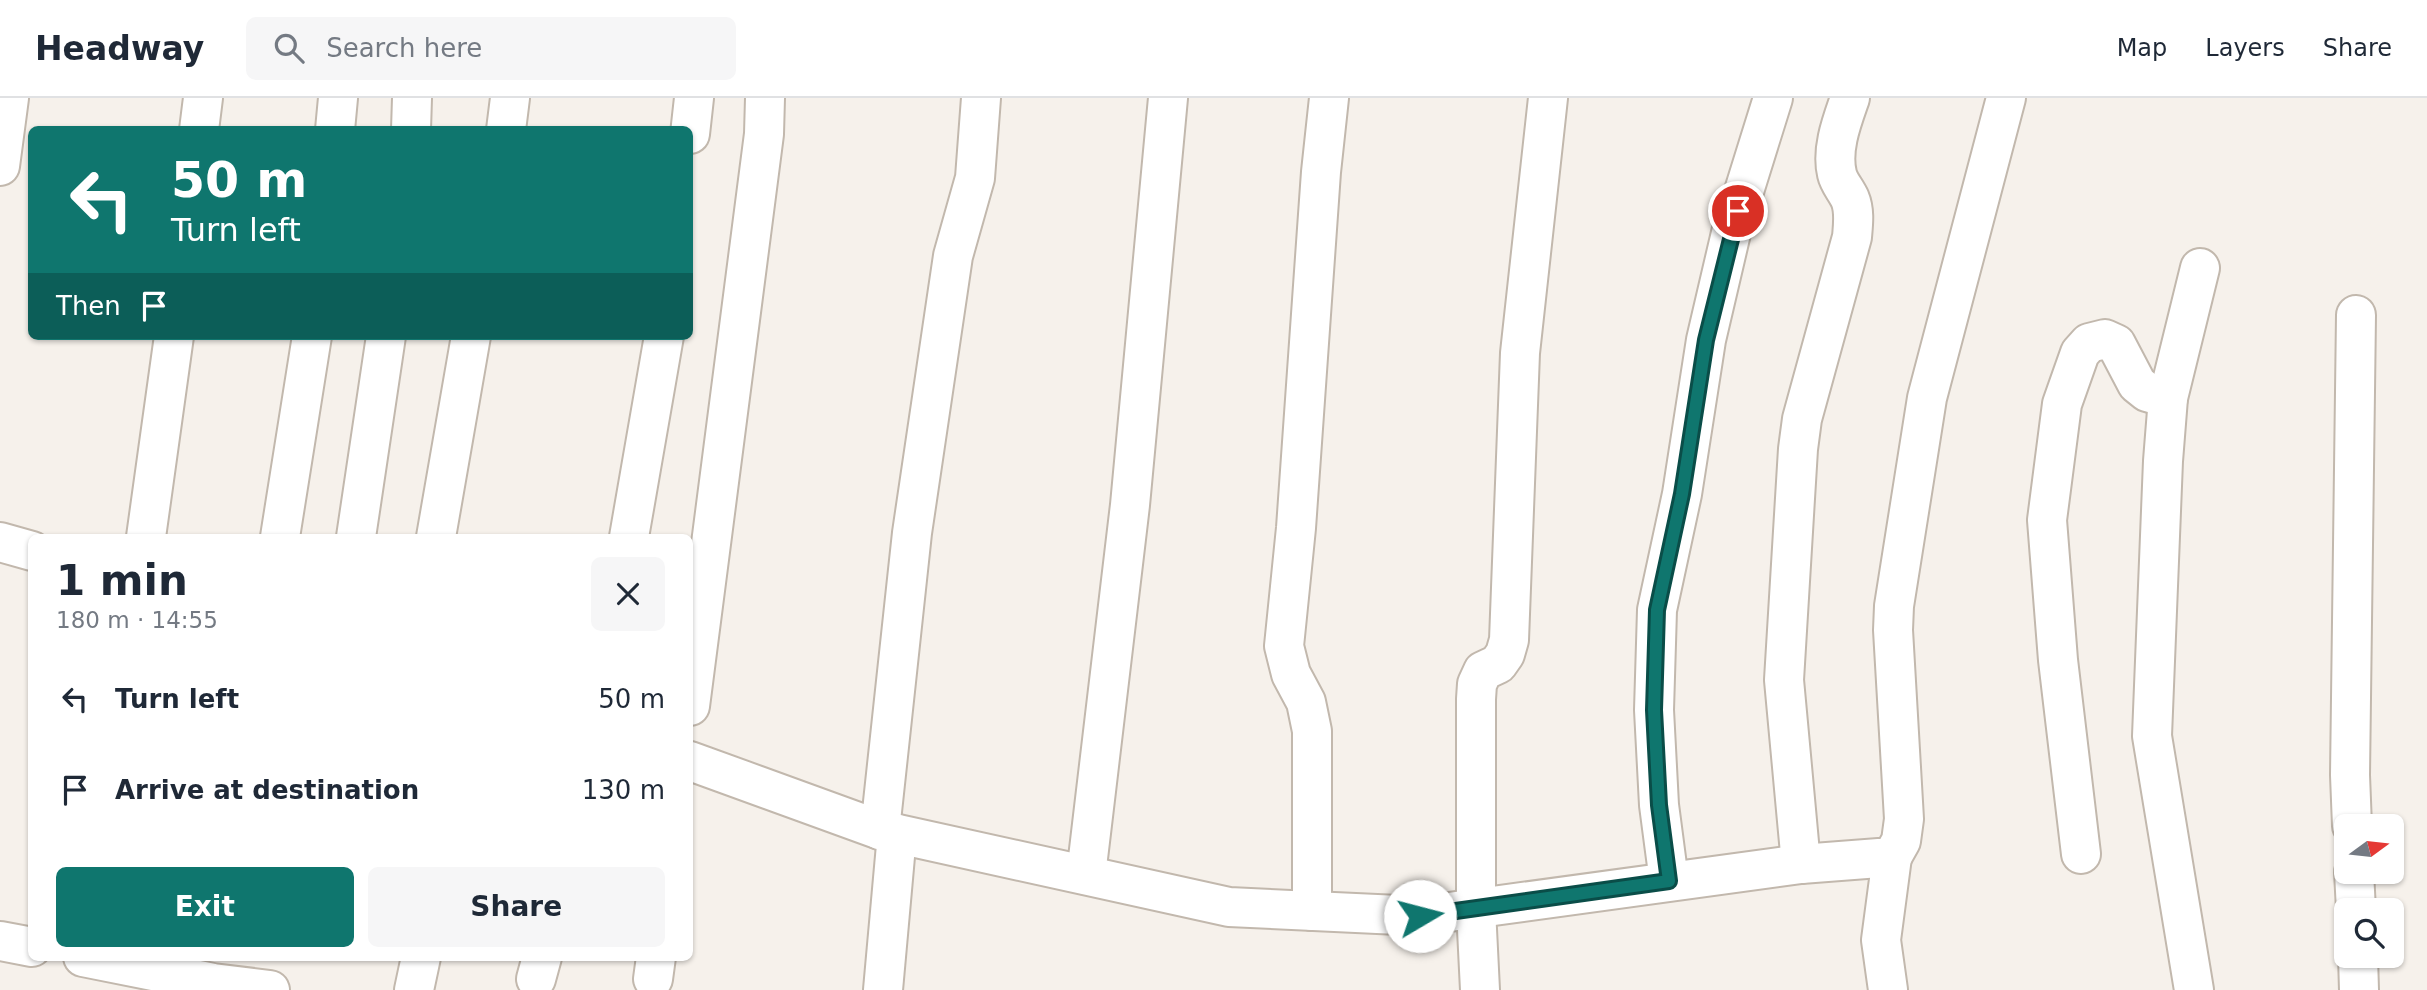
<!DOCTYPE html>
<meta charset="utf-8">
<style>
:root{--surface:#fff;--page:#f6f6f7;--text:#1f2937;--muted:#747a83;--line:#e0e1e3;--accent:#0f766e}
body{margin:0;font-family:"DejaVu Sans",sans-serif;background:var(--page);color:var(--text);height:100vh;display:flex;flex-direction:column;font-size:26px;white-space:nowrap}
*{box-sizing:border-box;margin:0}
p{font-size:23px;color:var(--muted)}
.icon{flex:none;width:38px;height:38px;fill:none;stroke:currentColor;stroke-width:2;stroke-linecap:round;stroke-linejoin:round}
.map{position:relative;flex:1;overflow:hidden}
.sheet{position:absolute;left:28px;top:436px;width:665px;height:427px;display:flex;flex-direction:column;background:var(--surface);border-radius:10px;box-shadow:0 2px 5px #0004}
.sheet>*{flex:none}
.guide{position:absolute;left:28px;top:28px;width:665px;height:214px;border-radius:10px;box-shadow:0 2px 5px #0004;background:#0f766e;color:#fff;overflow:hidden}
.needle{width:46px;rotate:75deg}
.controls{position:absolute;left:2334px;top:716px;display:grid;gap:14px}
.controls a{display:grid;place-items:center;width:70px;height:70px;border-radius:10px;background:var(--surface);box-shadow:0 2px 5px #0004;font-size:35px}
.pin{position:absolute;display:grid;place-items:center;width:60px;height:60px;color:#fff;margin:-30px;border:4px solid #fff;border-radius:50%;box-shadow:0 2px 7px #0007}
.me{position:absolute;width:77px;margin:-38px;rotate:82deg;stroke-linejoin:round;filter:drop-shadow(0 0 5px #0008)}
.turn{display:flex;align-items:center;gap:24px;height:147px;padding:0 28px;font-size:32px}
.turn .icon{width:91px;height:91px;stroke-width:2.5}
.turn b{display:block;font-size:49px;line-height:60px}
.then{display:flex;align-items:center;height:66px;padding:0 28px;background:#0003;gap:14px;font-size:26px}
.round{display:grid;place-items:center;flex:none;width:74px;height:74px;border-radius:10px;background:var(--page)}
.summary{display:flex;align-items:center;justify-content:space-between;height:119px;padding:0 28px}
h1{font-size:42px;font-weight:800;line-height:52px}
.button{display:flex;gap:14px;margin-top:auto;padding:14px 28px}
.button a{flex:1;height:80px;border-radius:10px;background:var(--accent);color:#fff;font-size:28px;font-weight:800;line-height:80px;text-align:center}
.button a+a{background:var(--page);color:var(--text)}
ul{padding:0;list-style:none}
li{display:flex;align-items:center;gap:21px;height:91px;padding:0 28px}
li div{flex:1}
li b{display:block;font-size:26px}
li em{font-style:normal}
header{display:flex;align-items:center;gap:42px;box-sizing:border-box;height:98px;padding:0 35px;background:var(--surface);border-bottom:2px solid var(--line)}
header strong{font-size:33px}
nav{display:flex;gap:38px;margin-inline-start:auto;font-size:24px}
.search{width:490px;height:63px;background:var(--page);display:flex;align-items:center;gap:18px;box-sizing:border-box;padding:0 24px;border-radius:10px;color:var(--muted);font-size:26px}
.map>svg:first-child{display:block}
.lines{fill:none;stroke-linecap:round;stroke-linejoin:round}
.minor-casing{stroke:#c2b8ad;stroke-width:42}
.minor{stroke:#fff;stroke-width:38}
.route-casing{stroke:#0a4d48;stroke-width:18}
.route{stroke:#0f766e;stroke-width:12}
</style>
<header>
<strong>Headway</strong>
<div class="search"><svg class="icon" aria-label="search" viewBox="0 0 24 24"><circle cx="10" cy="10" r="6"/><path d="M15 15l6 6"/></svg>Search here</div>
<nav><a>Map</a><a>Layers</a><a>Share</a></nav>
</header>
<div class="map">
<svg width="2427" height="892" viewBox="0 0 2427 892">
<rect width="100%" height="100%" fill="#f6f1eb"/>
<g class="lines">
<g class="minor-casing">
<g id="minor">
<path d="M199,32L203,0"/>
<path d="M335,32L338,0"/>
<path d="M411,32L412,0"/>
<path d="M506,32L510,0"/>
<path d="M690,36L694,0"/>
<path d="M0,68L9,0"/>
<path d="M146,439L174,238"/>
<path d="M280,439L312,238"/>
<path d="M356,439L386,238"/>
<path d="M436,439L471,238"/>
<path d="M629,439L664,238"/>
<path d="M0,444L32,453"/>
<path d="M690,608L764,36L765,0"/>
<path d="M690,663L880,732L1229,809L1420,818L1801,766L1892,759L1901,743L1904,721L1893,532L1894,508L1927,300L2006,0"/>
<path d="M2352,728L2350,677L2356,217"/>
<path d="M880,732L912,435L953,158L975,80L981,0"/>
<path d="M2081,756L2058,562L2047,422L2062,306L2080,255L2089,245L2105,241L2116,246L2137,286L2147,294L2168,300"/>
<path d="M1801,766L1784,582L1798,351L1802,321L1852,139C1853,127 1855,113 1850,101C1846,92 1839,85 1837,76C1831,51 1842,23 1850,0"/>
<path d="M2354,774L2356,812"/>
<path d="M1086,777L1130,407L1168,0"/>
<path d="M1669,783L1659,707L1654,612L1657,512L1682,396L1706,242L1731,135L1773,0"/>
<path d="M1312,813V633L1306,604L1291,576L1284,548L1296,430L1321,74L1329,0"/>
<path d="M0,843L32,849"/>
<path d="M2358,858L2359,892"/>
<path d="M83,859L213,885L270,892"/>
<path d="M536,881L542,859"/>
<path d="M653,881L656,859"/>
<path d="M414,892L421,859"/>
<path d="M883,892L897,736"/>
<path d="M1480,892L1476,811V601L1477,586L1483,573L1498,566L1505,556L1509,542L1520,255L1548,0"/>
<path d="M1888,892L1881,842L1892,759"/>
<path d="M2194,892L2152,638L2163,363L2168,300L2200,170"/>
</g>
</g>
<use href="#minor" class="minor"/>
</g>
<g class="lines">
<g class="route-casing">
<path id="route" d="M1420,818L1669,783L1659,707L1654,612L1657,512L1682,396L1706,242L1738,113"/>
</g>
<use href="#route" class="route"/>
</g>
</svg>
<div class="controls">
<a><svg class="needle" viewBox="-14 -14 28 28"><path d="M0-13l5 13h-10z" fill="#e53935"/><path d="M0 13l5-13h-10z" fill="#747a83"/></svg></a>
<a><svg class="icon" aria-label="search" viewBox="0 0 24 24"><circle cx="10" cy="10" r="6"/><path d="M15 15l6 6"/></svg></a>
</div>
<div class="pin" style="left:1738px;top:113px;background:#d93025"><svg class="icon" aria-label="arrive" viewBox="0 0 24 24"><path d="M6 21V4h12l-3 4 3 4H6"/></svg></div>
<svg class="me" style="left:1420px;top:818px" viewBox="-20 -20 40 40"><circle r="19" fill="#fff"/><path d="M0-13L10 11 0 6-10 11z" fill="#0f766e"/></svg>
<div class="guide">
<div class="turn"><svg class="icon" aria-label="left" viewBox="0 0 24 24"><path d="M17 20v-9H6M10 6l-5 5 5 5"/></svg><div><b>50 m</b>Turn left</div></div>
<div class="then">Then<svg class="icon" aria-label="arrive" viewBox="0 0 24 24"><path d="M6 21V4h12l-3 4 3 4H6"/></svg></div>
</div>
<section class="sheet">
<div class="summary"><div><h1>1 min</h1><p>180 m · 14:55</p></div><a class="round"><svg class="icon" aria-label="close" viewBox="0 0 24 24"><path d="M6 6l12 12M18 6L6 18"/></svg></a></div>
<ul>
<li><svg class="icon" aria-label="left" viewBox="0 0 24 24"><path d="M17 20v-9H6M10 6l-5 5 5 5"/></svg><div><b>Turn left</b></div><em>50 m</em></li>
<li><svg class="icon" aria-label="arrive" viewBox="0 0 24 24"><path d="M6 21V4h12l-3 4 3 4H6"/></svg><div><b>Arrive at destination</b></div><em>130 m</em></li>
</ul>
<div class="button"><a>Exit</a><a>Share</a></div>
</section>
</div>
